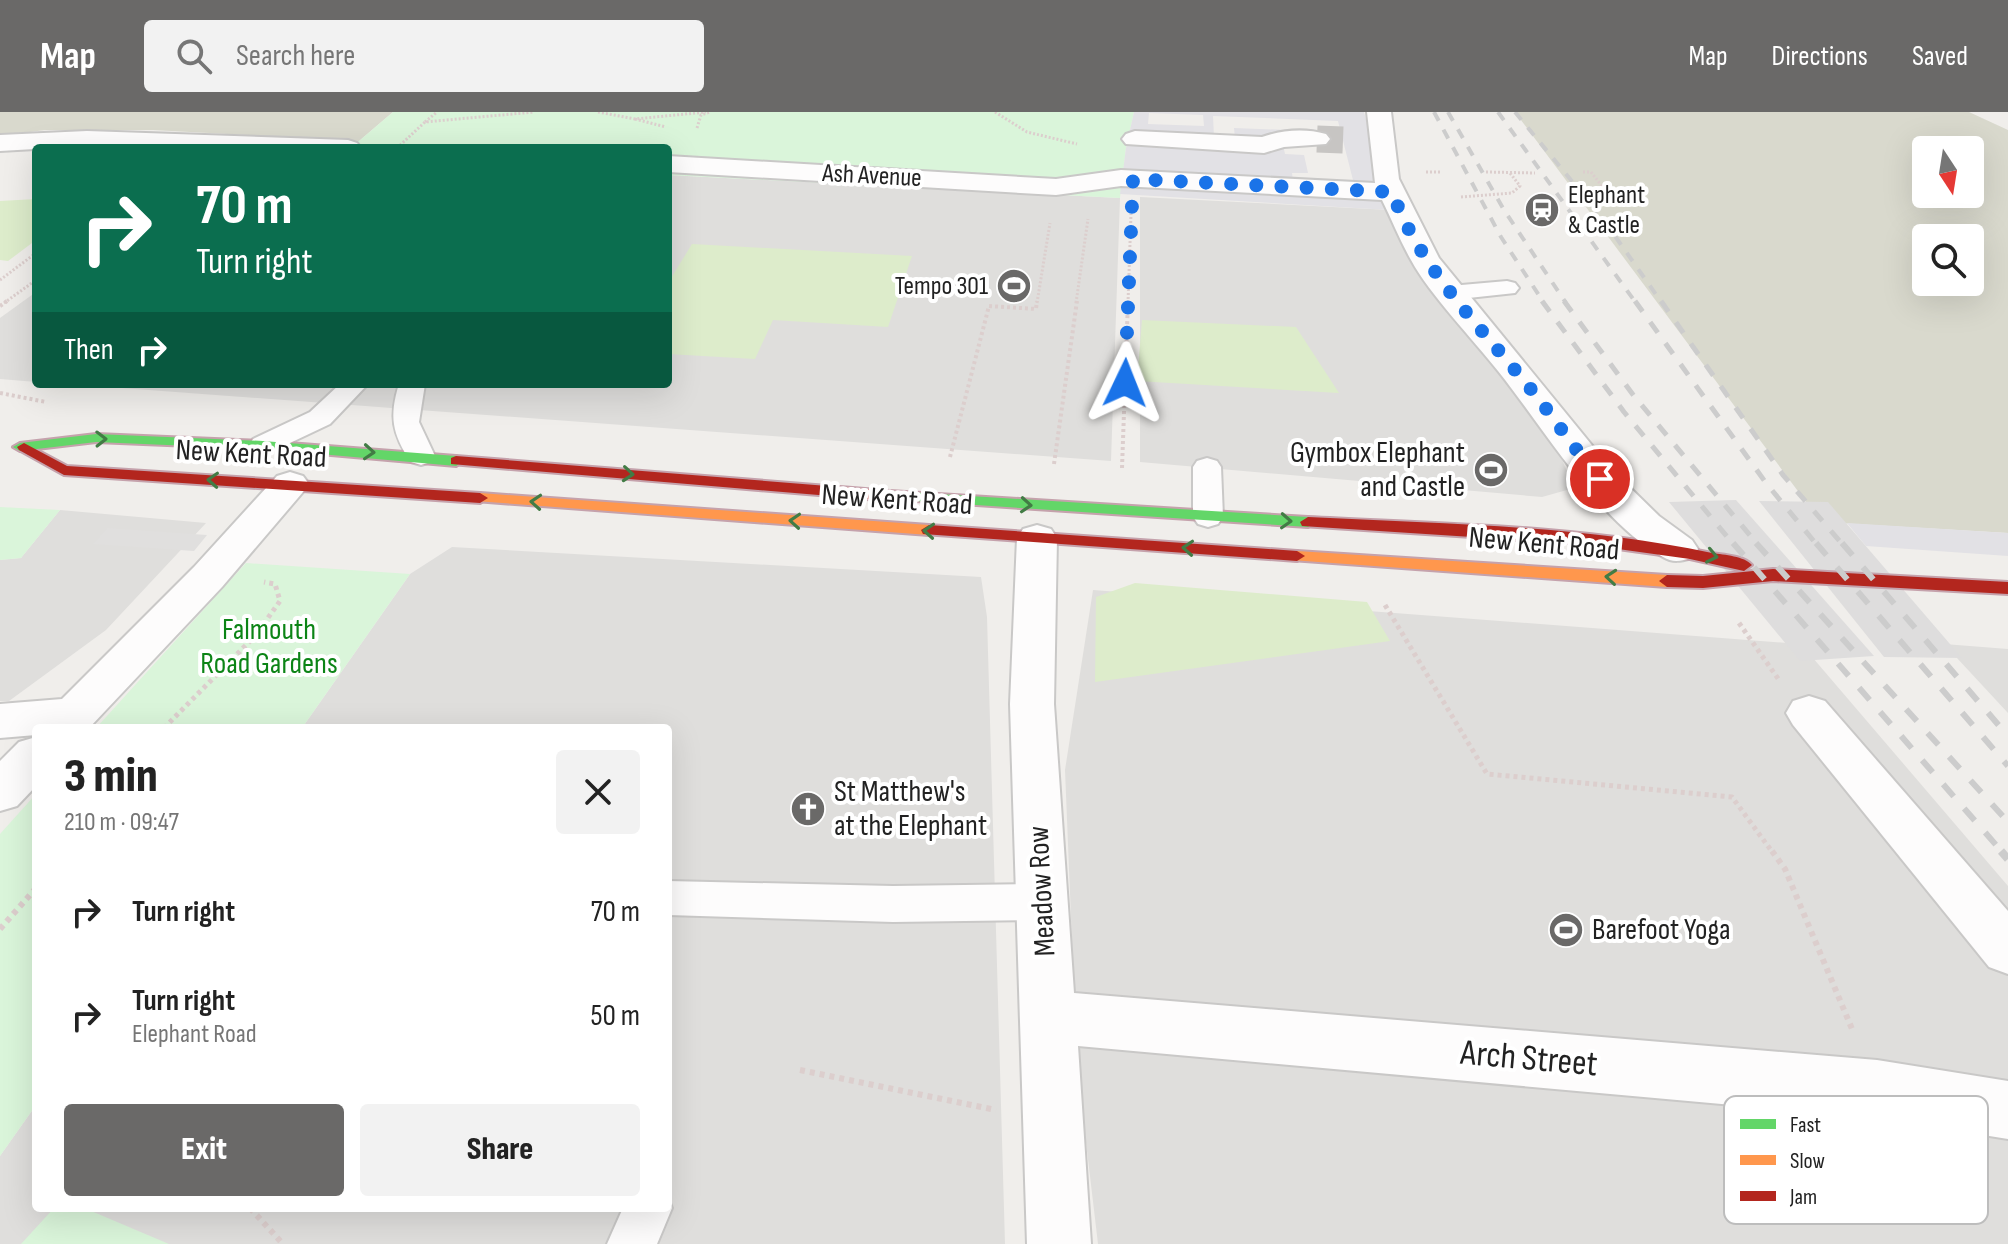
<!DOCTYPE html>
<meta charset="utf-8">
<style>
:root{--surface:#fff;--page:#f2f2f2;--text:#222;--muted:#767676;--accent:#6a6968}
body{margin:0;font-family:"Sofia Sans Condensed",sans-serif;background:var(--page);color:var(--text);height:100vh;display:flex;flex-direction:column;font-size:30px;white-space:nowrap}
*{box-sizing:border-box;margin:0}
p{font-size:26px;color:var(--muted)}
.icon{flex:none;width:44px;height:44px;fill:none;stroke:currentColor;stroke-width:2;stroke-linecap:round;stroke-linejoin:round}
.map{position:relative;flex:1;overflow:hidden}
.sheet{position:absolute;left:32px;top:612px;width:640px;height:488px;display:flex;flex-direction:column;background:var(--surface);border-radius:8px;box-shadow:0 8px 32px #0002}
.sheet>*{flex:none}
.guide{position:absolute;left:32px;top:32px;width:640px;height:244px;border-radius:8px;box-shadow:0 8px 32px #0002;background:#0b6e4f;color:#fff;overflow:hidden}
.needle{width:52px;rotate:168deg}
.buttons{position:absolute;left:1912px;top:24px;display:grid;gap:16px}
.buttons a{display:grid;place-items:center;width:72px;height:72px;border-radius:8px;background:var(--surface);box-shadow:0 8px 32px #0002;font-size:40px}
.pin{position:absolute;display:grid;place-items:center;width:68px;height:68px;color:#fff;margin:-34px;border:4px solid #fff;border-radius:50%;box-shadow:0 2px 8px #0007}
.me{position:absolute;width:88px;margin:-44px;rotate:2deg;stroke-linejoin:round;filter:drop-shadow(0 0 6px #0008)}
.turn{display:flex;align-items:center;gap:28px;height:168px;padding:0 32px;font-size:36px}
.turn .icon{width:104px;height:104px;stroke-width:2.5}
.turn b{display:block;font-size:56px;line-height:68px}
.then{display:flex;align-items:center;height:76px;padding:0 32px;background:#0003;gap:16px;font-size:30px}
.round{display:grid;place-items:center;flex:none;width:84px;height:84px;border-radius:8px;background:var(--page)}
.head{display:flex;align-items:center;justify-content:space-between;height:136px;padding:0 32px}
h1{font-size:48px;font-weight:800;line-height:60px}
.cta{display:flex;gap:16px;margin-top:auto;padding:16px 32px}
.cta a{flex:1;height:92px;border-radius:8px;background:var(--accent);color:#fff;font-size:32px;font-weight:800;line-height:92px;text-align:center}
.cta a+a{background:var(--page);color:var(--text)}
ul{padding:0;list-style:none}
li{display:flex;align-items:center;gap:24px;height:104px;padding:0 32px}
li div{flex:1}
li b{display:block;font-size:30px}
li em{font-style:normal}
header{display:flex;align-items:center;gap:48px;box-sizing:border-box;height:112px;padding:0 40px;background:var(--accent);color:#fff}
header strong{font-size:38px}
nav{display:flex;gap:44px;margin-inline-start:auto;font-size:28px}
.search{width:560px;height:72px;background:var(--page);display:flex;align-items:center;gap:20px;box-sizing:border-box;padding:0 28px;border-radius:8px;color:var(--muted);font-size:30px}
.map>svg:first-child{display:block}
.residential{fill:#dfdedc}
.construction{fill:#d9d9cd;fill-rule:evenodd}
.grass{fill:#ddeccb}
.park{fill:#daf5da}
.parking{fill:#e0dfde}
.plaza{fill:#e2e1e5;fill-rule:evenodd}
.pier{fill:#dedddd}
.lines{fill:none;stroke-linecap:round;stroke-linejoin:round}
.street-tunnel{stroke:#c7c5c3;stroke-width:27;stroke-dasharray:27 14;stroke-linecap:butt}
.lane-casing{stroke:#c9c8c7;stroke-width:4}
.street-casing{stroke:#c9c8c7;stroke-width:4}
.fast-casing{stroke:#c5a2ac;stroke-width:4}
.slow-casing{stroke:#c5a2ac;stroke-width:4}
.jam-casing{stroke:#c5a2ac;stroke-width:4}
.path-far3{stroke:#dccecd;stroke-width:3;stroke-dasharray:2 2;stroke-linecap:butt}
.path-far2{stroke:#dccecd;stroke-width:4;stroke-dasharray:3 3;stroke-linecap:butt}
.path-far1{stroke:#dccecd;stroke-width:5;stroke-dasharray:4 4;stroke-linecap:butt}
.path{stroke:#dccecd;stroke-width:6;stroke-dasharray:5 5;stroke-linecap:butt}
.lane{fill:#fdfcfc;fill-rule:evenodd}
.street{fill:#fdfcfc;fill-rule:evenodd}
.fast{fill:#63d668;fill-rule:evenodd}
.slow{fill:#ff974d;fill-rule:evenodd}
.jam{fill:#b3261e;fill-rule:evenodd}
.rail-far3{stroke:#ccc;stroke-width:4;stroke-dasharray:10 10;stroke-linecap:butt}
.rail-far2{stroke:#ccc;stroke-width:5;stroke-dasharray:13 13;stroke-linecap:butt}
.rail-far1{stroke:#ccc;stroke-width:6;stroke-dasharray:16 16;stroke-linecap:butt}
.rail{stroke:#ccc;stroke-width:8;stroke-dasharray:21 21;stroke-linecap:butt}
.oneway{stroke:#427c45}
.route{stroke:#1a73e8;stroke-width:14;stroke-dasharray:0 25.2}
.labels{text-anchor:middle;dominant-baseline:central;stroke-width:8;stroke-linejoin:round;paint-order:stroke}
.far-street-label{font-size:26px;fill:#222;stroke:#fff}
.far-poi-label{font-size:26px;fill:#222;stroke:#fff;text-anchor:start}
.poi-label{font-size:30px;fill:#222;stroke:#fff;text-anchor:start}
.street-label{font-size:30px;fill:#222;stroke:#fff}
.park-label{font-size:30px;fill:#0c8416;stroke:#fff}
.near-street-label{font-size:36px;fill:#222;stroke:#fff}
.key{fill:#fff;stroke:#bdbdbd;stroke-width:2}
.key-label{font-size:22px;fill:#222}
</style>
<header>
<strong>Map</strong>
<div class="search"><svg class="icon" aria-label="search" viewBox="0 0 24 24"><circle cx="10" cy="10" r="6"/><path d="M15 15l6 6"/></svg>Search here</div>
<nav><a>Map</a><a>Directions</a><a>Saved</a></nav>
</header>
<div class="map">
<svg width="2008" height="1132" viewBox="0 0 2008 1132">
<rect width="100%" height="100%" fill="#f0eeeb"/>
<g class="residential">
<path d="M668,63L1120,86L1111,349L68,272H668Z"/>
<path d="M1140,85L1390,98L1420,164L1547,312L1574,376L1542,385L1140,350Z"/>
<path d="M36,180V270L0,267V206Z"/>
<path d="M60,398L206,411L106,518L9,589H0V448L21,446Z"/>
<path d="M452,435L981,465L987,505L1005,1132H0V1044L36,993V1096H668V616H302L410,462Z"/>
<path d="M1093,478L1801,532L2008,774V1132H1098L1077,954L1065,658Z"/>
<path d="M1944,532L2008,537V601Z"/>
</g>
<g class="construction">
<path d="M0,0H393L359,29L153,18H45L0,24Z"/>
<path d="M1515,0H1969L2008,18V421L1821,410ZM1926,38H1970V82H1926ZM1926,126H1970V170H1926Z"/>
</g>
<g class="grass">
<path d="M36,87V128L8,149L0,148V89Z"/>
<path d="M692,132L912,144L888,215L773,208L755,247L668,242V171Z"/>
<path d="M1142,208L1296,215L1339,281L1137,269Z"/>
<path d="M1135,471L1367,490L1390,529L1095,570L1096,485Z"/>
</g>
<g class="park">
<path d="M393,0H1134L1126,36L1120,86L668,63V36H212L230,23L359,29Z"/>
<path d="M0,395L60,398L21,446L0,448Z"/>
<path d="M246,451L410,462L302,616H96Z"/>
<path d="M36,682V993L0,1044V722Z"/>
<path d="M54,1096H84L169,1132H21Z"/>
</g>
<path class="parking" d="M107,416L207,423L194,439L93,432Z"/>
<g class="plaza">
<path d="M1134,0H1364L1390,98L1120,82L1126,36ZM1149,1L1203,3L1204,14L1148,12ZM1213,4L1338,9L1354,72L1293,70L1292,61H1308L1304,43L1285,42L1283,33L1318,34L1315,19L1234,16L1235,26L1214,25Z"/>
<path d="M1847,411L2008,421V444L1866,434Z"/>
</g>
<g class="pier">
<path d="M1736,388L1874,544L1800,549L1669,390Z"/>
<path d="M1759,389L1828,390L1962,546L1884,545Z"/>
</g>
<g class="lines">
<path class="street-tunnel" d="M1317,27L1343,28"/>
<g class="lane-casing">
<g id="lane">
<path d="M1507,169L1515,171L1519,176L1515,181L1450,188L1442,186L1438,181L1442,176L1450,174Z"/>
<path d="M340,272H368L330,312L273,339L263,341L253,339L249,333L253,327L310,300Z"/>
<path d="M399,272H425L419,310L435,344L431,350L421,353L411,350C392,322 389,304 399,272Z"/>
<path d="M1207,346L1217,349L1221,355L1223,405L1218,412L1208,415L1198,412L1193,405V355L1197,349Z"/>
<path d="M668,769L893,774L1043,772L1057,778L1063,790L1057,802L1043,808L893,810L668,803Z"/>
<path d="M668,1086L672,1096L657,1132H607L623,1096H668Z"/>
</g>
</g>
<g class="street-casing">
<g id="street">
<path d="M1367,0H1391L1399,67L1439,146L1613,359L1659,404L1692,428L1698,437L1692,446C1681,449 1673,451 1663,445C1600,411 1543,315 1498,259C1472,226 1430,183 1411,148C1400,129 1392,108 1382,88L1121,74L1056,83L668,60V44L1056,67L1121,58L1375,71Z"/>
<path d="M87,19L348,28L357,31L361,36L87,34L0,39V23Z"/>
<path d="M1135,19L1262,25C1282,18 1305,16 1326,22L1330,27L1326,32L1284,35L1264,41L1126,32L1122,27L1126,22Z"/>
<path d="M290,360L303,364L309,372L303,380L222,475L90,615L36,616V623L0,626V592L62,587L194,455L277,364Z"/>
<path d="M1037,413L1051,417L1057,426L1054,592L1074,881L1877,948L2008,969V1027L1877,1006L1078,934L1091,1132H1027L1010,592L1017,426L1023,417Z"/>
<path d="M1809,584L1825,589L2008,799V862L1989,855L1793,613L1786,601L1793,589Z"/>
<path d="M36,625V674L17,694L0,699V649L19,630Z"/>
</g>
</g>
<g class="fast-casing">
<g id="fast">
<path d="M96,322L263,329L456,344L463,349L456,354L263,337L96,330L20,339L13,335L20,331Z"/>
<path d="M890,379L1308,405L1316,410L1308,415L885,387L882,384Z"/>
</g>
</g>
<g class="slow-casing">
<g id="slow">
<path d="M480,381L929,413L937,418L929,423L475,389L472,386L475,383Z"/>
<path d="M1297,439L1667,463L1675,469L1667,475L1291,448L1289,444Z"/>
</g>
</g>
<g class="jam-casing">
<g id="jam">
<path d="M24,331L67,354L480,381L488,386L480,391L64,363L19,338L17,335Z"/>
<path d="M456,344L890,379L898,384L890,389L451,352V346Z"/>
<path d="M1308,405C1443,412 1580,413 1712,441C1725,443 1744,444 1752,453L1744,459L1690,447L1582,432L1302,414L1300,410Z"/>
<path d="M929,413L1297,439L1305,444L1297,449L923,422L921,418Z"/>
<path d="M1773,457L2008,470V482L1773,469L1703,476L1667,475L1659,469L1667,463L1703,464Z"/>
</g>
</g>
<g class="path-far3">
<path d="M598,0L635,7L706,0"/>
<path d="M995,0L1027,20L1077,32"/>
<path d="M635,7L666,15"/>
<path d="M425,10L437,0"/>
<path d="M697,16L701,3L710,0"/>
<path d="M397,36L425,10L534,0"/>
<path d="M1426,60H1441"/>
<path d="M1486,60L1535,61"/>
<path d="M1583,60H1591L1617,94"/>
<path d="M1461,85L1512,81L1520,74L1510,61"/>
<path d="M0,168L36,141"/>
<path d="M4,191L36,168"/>
<path d="M1037,191L1050,111"/>
<path d="M1076,191L1088,107"/>
<path d="M1128,191L1131,102"/>
</g>
<g class="path-far2">
<path d="M0,194L7,189"/>
<path d="M0,281L46,290"/>
<path d="M950,345L989,194L1036,197L1037,189"/>
<path d="M1054,352L1077,189"/>
<path d="M1122,356L1128,189"/>
</g>
<g class="path-far1">
<path d="M1385,493L1487,662L1732,685L1773,741"/>
<path d="M1739,511L1779,568"/>
<path d="M164,616L255,524L280,489L275,472L264,470"/>
</g>
<g class="path">
<path d="M1772,739L1785,757L1852,917"/>
<path d="M0,817L36,776"/>
<path d="M800,958L996,998"/>
<path d="M250,1096L283,1132"/>
</g>
<use href="#lane" class="lane"/>
<use href="#street" class="street"/>
<use href="#fast" class="fast"/>
<use href="#slow" class="slow"/>
<use href="#jam" class="jam"/>
<g class="rail-far3">
<path d="M1434,0L1501,125L1544,191"/>
<path d="M1448,0L1504,98L1566,191"/>
<path d="M1498,0L1636,191"/>
<path d="M1515,0L1603,107L1662,191"/>
</g>
<g class="rail-far2">
<path d="M1542,189L1624,300L1734,433"/>
<path d="M1564,189L1634,284L1758,433"/>
<path d="M1635,189L1766,371L1817,433"/>
<path d="M1661,189L1783,363L1843,433"/>
</g>
<g class="rail-far1">
<path d="M1733,431L2003,741"/>
<path d="M1756,431L2008,710"/>
<path d="M1816,431L2008,654"/>
<path d="M1842,431L2008,624"/>
</g>
<path class="rail" d="M2001,739L2008,747"/>
</g>
<defs><path id="oneway-chevron" d="M-2-3.5L2.5 0L-2 3.5" fill="none" stroke-width="1.6" stroke-linecap="round" stroke-linejoin="round" transform="scale(2)"/></defs>
<g class="oneway">
<use href="#oneway-chevron" transform="translate(101 327) rotate(-1)"/>
<use href="#oneway-chevron" transform="translate(369 340) rotate(4)"/>
<use href="#oneway-chevron" transform="translate(628 362) rotate(5)"/>
<use href="#oneway-chevron" transform="translate(213 368) rotate(-177)"/>
<use href="#oneway-chevron" transform="translate(536 390) rotate(-176)"/>
<use href="#oneway-chevron" transform="translate(1026 393) rotate(4)"/>
<use href="#oneway-chevron" transform="translate(795 409) rotate(-176)"/>
<use href="#oneway-chevron" transform="translate(1286 409) rotate(3)"/>
<use href="#oneway-chevron" transform="translate(929 419) rotate(-176)"/>
<use href="#oneway-chevron" transform="translate(1188 436) rotate(-176)"/>
<use href="#oneway-chevron" transform="translate(1712 444) rotate(12)"/>
<use href="#oneway-chevron" transform="translate(1611 465) rotate(-175)"/>
</g>
<g class="lines">
<path class="route" d="M1125,271L1133,67L1392,80C1420,155 1475,209 1525,270C1551,301 1573,336 1600,367"/>
</g>
<defs>
<g id="station-disc" transform="scale(1.8)"><circle r="9.5" fill="#6a6968" stroke="#fff"/><path d="M-3-6H3Q5-6 5-4V2Q5 4 3 4L4.5 6H3L1.5 4h-3L-3 6H-4.5L-3 4Q-5 4-5 2V-4Q-5-6-3-6ZM-3.5-4v3h7v-3ZM-3.5 1v1.5H-2V1ZM2 1v1.5H3.5V1Z" fill="#fff"/></g>
<g id="stadium-disc" transform="scale(1.8)"><circle r="9.5" fill="#6a6968" stroke="#fff"/><path d="M0-5a6.5 5 0 1 0 0 10a6.5 5 0 1 0 0-10ZM-3.5-1.8h7v3.6h-7Z" fill="#fff"/></g>
<g id="church-disc" transform="scale(1.8)"><circle r="9.5" fill="#6a6968" stroke="#fff"/><path d="M-1.2-6h2.4v3.5h3.3v2.4h-3.3V6h-2.4V-.1h-3.3v-2.4h3.3Z" fill="#fff"/></g>
</defs>
<g fill-rule="evenodd">
<use href="#station-disc" x="1542" y="98"/>
<use href="#stadium-disc" x="1014" y="174"/>
<use href="#stadium-disc" x="1491" y="358"/>
<use href="#church-disc" x="808" y="697"/>
<use href="#stadium-disc" x="1566" y="818"/>
</g>
<g class="labels">
<g class="far-street-label">
<text transform="translate(872 64) rotate(3)">Ash Avenue</text>
</g>
<g class="far-poi-label">
<text x="1568" y="83">Elephant<tspan x="1568" dy="30">&amp; Castle</tspan></text>
<text x="988" y="174" text-anchor="end">Tempo 301</text>
</g>
<g class="poi-label">
<text x="1465" y="341" text-anchor="end">Gymbox Elephant<tspan x="1465" dy="34">and Castle</tspan></text>
<text x="834" y="680">St Matthew's<tspan x="834" dy="34">at the Elephant</tspan></text>
<text x="1592" y="818">Barefoot Yoga</text>
</g>
<g class="street-label">
<text transform="translate(251 342) rotate(3)">New Kent Road</text>
<text transform="translate(897 388) rotate(4)">New Kent Road</text>
<text transform="translate(1544 432) rotate(5)">New Kent Road</text>
<text transform="translate(1042 779) rotate(-93)">Meadow Row</text>
</g>
<g class="park-label">
<text x="269" y="518">Falmouth<tspan x="269" dy="34">Road Gardens</tspan></text>
</g>
<g class="near-street-label">
<text transform="translate(1529 947) rotate(5)">Arch Street</text>
</g>
</g>
<rect x="1724" y="984" width="264" height="128" rx="12" class="key"/>
<rect x="1740" y="1007" width="36" height="10" fill="#63d668"/>
<rect x="1740" y="1043" width="36" height="10" fill="#ff974d"/>
<rect x="1740" y="1079" width="36" height="10" fill="#b3261e"/>
<g class="key-label">
<text x="1790" y="1020">Fast</text>
<text x="1790" y="1056">Slow</text>
<text x="1790" y="1092">Jam</text>
</g>
</svg>
<div class="buttons">
<a><svg class="needle" viewBox="-14 -14 28 28"><path d="M0-13l5 13h-10z" fill="#e53935"/><path d="M0 13l5-13h-10z" fill="#767676"/></svg></a>
<a><svg class="icon" aria-label="search" viewBox="0 0 24 24"><circle cx="10" cy="10" r="6"/><path d="M15 15l6 6"/></svg></a>
</div>
<div class="pin" style="left:1600px;top:367px;background:#d93025"><svg class="icon" aria-label="arrive" viewBox="0 0 24 24"><path d="M6 21V4h12l-3 4 3 4H6"/></svg></div>
<svg class="me" style="left:1125px;top:271px" viewBox="-20 -20 40 40"><path d="M0-17L14 15 0 8-14 15z" fill="#1a73e8" stroke="#fff" stroke-width="4"/></svg>
<div class="guide">
<div class="turn"><svg class="icon" aria-label="right" viewBox="0 0 24 24"><path d="M7 20v-9h11M14 6l5 5-5 5"/></svg><div><b>70 m</b>Turn right</div></div>
<div class="then">Then<svg class="icon" aria-label="right" viewBox="0 0 24 24"><path d="M7 20v-9h11M14 6l5 5-5 5"/></svg></div>
</div>
<section class="sheet">
<div class="head"><div><h1>3 min</h1><p>210 m · 09:47</p></div><a class="round"><svg class="icon" aria-label="close" viewBox="0 0 24 24"><path d="M6 6l12 12M18 6L6 18"/></svg></a></div>
<ul>
<li><svg class="icon" aria-label="right" viewBox="0 0 24 24"><path d="M7 20v-9h11M14 6l5 5-5 5"/></svg><div><b>Turn right</b></div><em>70 m</em></li>
<li><svg class="icon" aria-label="right" viewBox="0 0 24 24"><path d="M7 20v-9h11M14 6l5 5-5 5"/></svg><div><b>Turn right</b><p>Elephant Road</p></div><em>50 m</em></li>
</ul>
<div class="cta"><a>Exit</a><a>Share</a></div>
</section>
</div>
